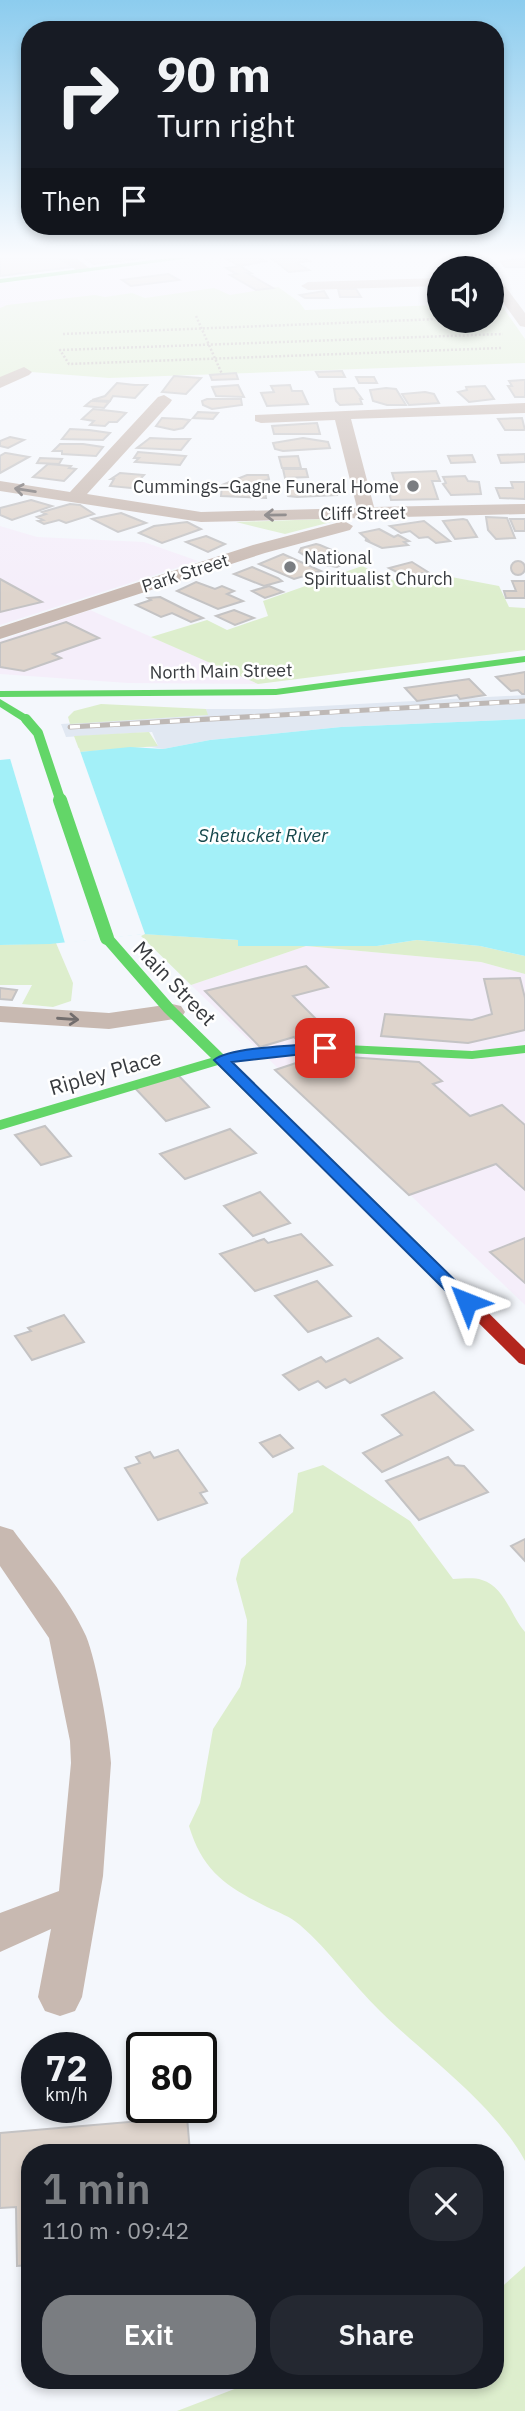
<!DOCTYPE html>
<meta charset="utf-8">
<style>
:root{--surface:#171b24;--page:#242831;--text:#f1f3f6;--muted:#9ea1a6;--accent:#7a7d81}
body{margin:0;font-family:"IBM Plex Sans",sans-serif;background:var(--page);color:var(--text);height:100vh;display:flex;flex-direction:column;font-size:26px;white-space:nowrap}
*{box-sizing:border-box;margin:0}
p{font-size:23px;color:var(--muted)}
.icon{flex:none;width:38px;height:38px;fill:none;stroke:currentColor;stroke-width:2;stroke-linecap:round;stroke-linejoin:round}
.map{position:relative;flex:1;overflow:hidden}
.side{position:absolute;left:21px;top:2144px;width:483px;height:245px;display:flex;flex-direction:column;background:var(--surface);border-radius:28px;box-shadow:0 4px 10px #0003}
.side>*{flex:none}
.banner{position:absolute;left:21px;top:21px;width:483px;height:214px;border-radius:28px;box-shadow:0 4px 10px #0003;background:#171b24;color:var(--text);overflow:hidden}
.buttons{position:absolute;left:427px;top:256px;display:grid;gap:14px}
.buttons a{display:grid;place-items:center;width:77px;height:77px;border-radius:50%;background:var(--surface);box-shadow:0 4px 10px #0003;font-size:35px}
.speed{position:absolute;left:21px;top:2032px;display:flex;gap:14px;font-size:35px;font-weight:700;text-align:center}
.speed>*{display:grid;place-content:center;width:91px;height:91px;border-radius:50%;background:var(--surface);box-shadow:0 4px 10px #0003;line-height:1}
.speed small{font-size:18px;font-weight:400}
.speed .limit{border:4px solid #111;border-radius:10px;background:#fff;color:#111}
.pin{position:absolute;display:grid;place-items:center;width:60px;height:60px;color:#fff;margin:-30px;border-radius:14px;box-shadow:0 4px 10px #0006}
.me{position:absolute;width:77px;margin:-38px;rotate:315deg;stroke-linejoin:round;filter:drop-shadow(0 0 5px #0008)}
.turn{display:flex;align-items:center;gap:24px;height:147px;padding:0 21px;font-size:32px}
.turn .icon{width:91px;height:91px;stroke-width:2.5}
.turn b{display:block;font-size:49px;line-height:60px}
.then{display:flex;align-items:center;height:66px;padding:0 21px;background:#0003;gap:14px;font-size:26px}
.round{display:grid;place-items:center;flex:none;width:74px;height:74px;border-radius:28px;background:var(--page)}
.headline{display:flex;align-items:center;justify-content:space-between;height:119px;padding:0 21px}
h1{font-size:42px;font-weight:600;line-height:52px;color:var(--accent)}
.cta{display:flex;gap:14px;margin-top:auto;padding:14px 21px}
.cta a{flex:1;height:80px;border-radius:28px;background:var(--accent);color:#fff;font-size:28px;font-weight:600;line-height:80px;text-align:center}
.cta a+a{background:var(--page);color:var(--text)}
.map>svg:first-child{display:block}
.commercial{fill:#f5eefa}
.built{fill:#e1e8f2}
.green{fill:#ddeecd}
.water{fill:#a3f0f8}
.pier{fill:#f4f7fc}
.building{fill:#ded4cc;stroke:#c4c3c4;stroke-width:2}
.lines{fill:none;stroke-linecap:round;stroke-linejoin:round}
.path{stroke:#beb6b3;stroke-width:2.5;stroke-dasharray:2 2;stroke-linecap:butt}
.street{fill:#c8b9b1;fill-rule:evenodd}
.fast{fill:#63d668;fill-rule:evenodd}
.jam{fill:#b3261e;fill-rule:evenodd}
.rail-casing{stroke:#beb8b5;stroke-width:5}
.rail{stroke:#fff;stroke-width:3.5;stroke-dasharray:10;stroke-linecap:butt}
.fast-bridge-far1{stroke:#63d668;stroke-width:10}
.fast-bridge{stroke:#63d668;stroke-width:14}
.oneway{stroke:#726d6d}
.route{fill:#1a73e8;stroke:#114b97;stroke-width:2}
.poi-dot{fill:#7a7d81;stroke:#fff;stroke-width:2.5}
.labels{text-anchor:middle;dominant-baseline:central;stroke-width:5;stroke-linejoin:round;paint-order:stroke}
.far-poi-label{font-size:18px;fill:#383b3f;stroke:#fff;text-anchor:end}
.far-street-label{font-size:18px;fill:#383b3f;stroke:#fff}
.far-water-label{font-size:19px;font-style:italic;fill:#15474b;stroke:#fff}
.street-label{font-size:21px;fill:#383b3f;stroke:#fff}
</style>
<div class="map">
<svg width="525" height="2411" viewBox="0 0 525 2411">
<rect width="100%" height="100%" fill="#f4f7fc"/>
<g class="commercial">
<path d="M213,258H227L299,302L200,315L132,293L105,297L95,295L0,323V284Z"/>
<path d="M0,526L37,537L144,542L198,561L0,625Z"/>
<path d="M90,610L258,684L128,683L0,674V641Z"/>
<path d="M306,946L481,962L525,974V1305L191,985Z"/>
</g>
<path class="built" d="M525,695V719L341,727L210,740L163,749L146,746H158L152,732L66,737L61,724L207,715L206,709H267Z"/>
<g class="green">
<path d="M278,287L299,302L305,310L439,305V320H492V304L500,303L525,339V363L109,378L18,371L0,379V308L7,305L95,295L105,297L132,293L145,298L214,288L230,295Z"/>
<path d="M324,519L331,522L285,534L236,522Z"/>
<path d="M362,566L397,582L446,576L499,586L509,607L525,608V650L258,684L151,637L207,620L227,630L268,616L263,601Z"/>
<path d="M101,704L206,709L208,715L70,724L68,717L74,711Z"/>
<path d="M149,732L158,746L80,752L74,736Z"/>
<path d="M145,934L238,940L239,946H377L417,940L480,946L525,956V974L481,962L306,946L191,985L141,936Z"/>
<path d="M56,943L73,983L71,1001L53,1007L22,1004L32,985H0V945Z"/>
<path d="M323,1465L410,1521L453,1579C462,1579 473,1577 482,1580C504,1586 511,1616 525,1632V2161C495,2105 426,2056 380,2011C352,1984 330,1951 300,1925C291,1917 278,1912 267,1907C226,1886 203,1872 189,1826L200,1803L213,1729L240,1687L246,1664L247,1620L236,1579L241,1559L293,1512L298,1473Z"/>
<path d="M525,2266V2411H177L258,2380H495V2293Z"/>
</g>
<path class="water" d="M525,719V956L480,946L417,940L377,946H238V940L142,934L50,944L0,945V760L130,747L163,749L210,740L341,727Z"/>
<path class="pier" d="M79,748L145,934L65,943L9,755Z"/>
<g class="building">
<path d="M0,258H58L72,267L0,276Z"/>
<path d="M85,258H144L94,264Z"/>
<path d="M225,258H260L266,261L240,266Z"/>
<path d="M271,258H303L309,261L297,263L309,270L289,272Z"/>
<path d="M521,259H525V267H505L501,261Z"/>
<path d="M240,266L251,273H247L273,288L256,290L230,275L237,274L226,268Z"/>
<path d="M168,274L179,280L131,286L122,280Z"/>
<path d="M338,289H356L361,297H340Z"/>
<path d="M324,291L328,298H305L300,295Z"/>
<path d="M342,371L345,377H319L316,372Z"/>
<path d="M236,373L238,379L212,380L210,375Z"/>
<path d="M174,376L201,378L186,394L162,392Z"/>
<path d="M356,377H374L377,383H359Z"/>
<path d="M523,380H525V397H515L508,386H512L509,381Z"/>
<path d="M117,383L135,385H147L135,398L113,396L110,401L92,400L105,396Z"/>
<path d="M238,385L244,397L216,396L212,387Z"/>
<path d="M290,385L292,391H302L308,404L267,406L261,393L274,392L271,386Z"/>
<path d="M485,386L494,399L469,402L458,392L467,390L466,387Z"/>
<path d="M354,388L362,399H360L362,404L340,405L336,401L334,389Z"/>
<path d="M386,388L396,389L406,405H387L373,401L370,390Z"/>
<path d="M425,392L434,394L439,403L409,405L402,394Z"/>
<path d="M207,399H241L242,405L212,409L203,405L202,401Z"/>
<path d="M91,401H94L109,402L104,408L85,406Z"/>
<path d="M93,409L120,412L126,413L117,422H109L105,426L90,425L94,421L82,419Z"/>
<path d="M198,412L218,413L213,419L193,418Z"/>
<path d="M162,418L182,419L190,420L183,428L174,430L156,426Z"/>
<path d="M522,418L525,430H505L498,419Z"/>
<path d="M317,423L320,434H274L272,426Z"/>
<path d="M70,429L89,430L110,433L103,440L62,439Z"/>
<path d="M10,437L24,440L8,448L0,446V441Z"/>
<path d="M150,438L172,439H190L181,450L137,448Z"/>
<path d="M303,438L328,442L330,448L283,451L275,449L273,443Z"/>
<path d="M60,444H83L103,447L96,456L62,454V451H53Z"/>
<path d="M138,452L186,456L180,465L135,462L139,458H134Z"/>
<path d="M5,453H6L29,457L0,473V456Z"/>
<path d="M525,454V462L501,463L498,455Z"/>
<path d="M472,455L475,462L451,463L448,456Z"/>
<path d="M298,456L301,468H282L279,457Z"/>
<path d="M40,458L62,459L59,464L37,463Z"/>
<path d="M48,464L71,466L69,468L76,469L64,481L33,477Z"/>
<path d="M283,469H306L308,477L285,478Z"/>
<path d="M436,471L440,481H432L438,499L391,500L389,492H394L391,482H395L392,473Z"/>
<path d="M120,473L144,475L131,488L110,486L114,479H111Z"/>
<path d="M247,475H268L269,479L260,482L264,484L266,498L221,496L222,485Z"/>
<path d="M465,476L468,481L479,482L481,494L451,495L443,484L446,483L443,477Z"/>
<path d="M511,482H525V499L500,498L496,488H513Z"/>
<path d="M335,483L337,495L297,497L288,496L286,491L288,486Z"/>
<path d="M31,500L52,506L12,520L0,515V508Z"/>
<path d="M70,504L80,505L94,514L66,523L59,520L44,524L38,521L43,520L37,517L46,514L42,512Z"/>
<path d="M121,513L146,523L118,532L92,519Z"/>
<path d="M486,517L507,518L515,538L496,539L488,530Z"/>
<path d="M463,519L467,520L477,537L455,539L443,521Z"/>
<path d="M510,519H525V531H515Z"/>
<path d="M424,521L450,541L436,543L428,537L419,538L410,531L401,533L390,526Z"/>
<path d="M187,522L201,529L162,543L139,533L154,526Z"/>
<path d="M379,529L394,537L398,535L409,541L404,542L408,545L382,548L365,540H368L360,533Z"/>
<path d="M206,536L225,544L208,552L186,542Z"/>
<path d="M316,544L320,545L353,559L337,567L319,564L299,552L301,548Z"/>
<path d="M283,554L321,571L294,579L259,564Z"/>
<circle cx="518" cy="568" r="7"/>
<path d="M412,562L428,572L406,577L389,568Z"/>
<path d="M252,567L278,578L282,581L264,586L234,574Z"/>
<path d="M0,579L42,602L0,612Z"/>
<path d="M512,581H525V598H506L504,591H516Z"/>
<path d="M196,582L215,589L222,586L234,591L227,594L243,601L218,609L177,591Z"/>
<path d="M269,586L283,592L265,598L252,591Z"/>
<path d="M160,597L184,609L203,618L191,622L172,613L161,617L136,605L151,600L148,598Z"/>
<path d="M234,610L254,618L235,625L216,616Z"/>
<path d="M66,622L99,638L53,654L61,658L24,671L0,667V643Z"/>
<path d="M525,672V694H522L518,690L511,691L496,677Z"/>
<path d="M469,679L485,695L460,699L457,695L417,701L405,688Z"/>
<path d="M306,966L328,987L293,996L331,1034L300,1043L294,1037L260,1047L205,991Z"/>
<path d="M520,978L525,998V1030L468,1043L381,1036L385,1014L472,1020L492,1014L484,979Z"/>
<path d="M0,988L17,990L12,1000L0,999Z"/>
<path d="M320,1055L419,1062L442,1081L433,1084L470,1116L502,1105L525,1125V1190L496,1164L409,1195L275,1070Z"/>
<path d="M177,1074L209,1107L166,1121L134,1087Z"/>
<path d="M45,1126L71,1156L41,1165L15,1135Z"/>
<path d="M230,1129L256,1153L185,1179L160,1154Z"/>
<path d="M260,1192L290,1223L253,1236L224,1206Z"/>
<path d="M301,1234L332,1265L255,1291L220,1254L264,1239L268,1243Z"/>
<path d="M525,1238V1283L490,1252Z"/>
<path d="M317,1281L351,1316L308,1332L275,1296Z"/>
<path d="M64,1315L84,1342L32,1360L15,1336L31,1331L28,1328Z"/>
<path d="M378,1338L402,1358L350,1383L345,1379L326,1388L318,1381L299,1390L283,1375L321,1357L326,1362Z"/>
<path d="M434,1392L473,1430L382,1472L363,1453L402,1435L382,1415Z"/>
<path d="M280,1435L293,1448L273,1457L260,1443Z"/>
<path d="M178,1450L207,1491L200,1493L207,1503L158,1520L125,1468L140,1463L136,1457L150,1452L154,1458Z"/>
<path d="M448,1457L455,1465L464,1466L488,1492L419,1520L386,1481Z"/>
<path d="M525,1539V1561L511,1546Z"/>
<path d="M187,2117L190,2152H30V2265L17,2266L16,2207L0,2208V2133Z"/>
</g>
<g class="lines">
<g class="path">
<path d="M196,316L222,374"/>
<path d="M63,334L439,319"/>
<path d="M501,348L69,364L60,350L503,334"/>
</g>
<g class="street">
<path d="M60,258H76L92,270L80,273Z"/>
<path d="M492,274L497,275L525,313V327L520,326L492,287Z"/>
<path d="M439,278V286L308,290L301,286L308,282Z"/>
<path d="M24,367L32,372L29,375L0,388V377Z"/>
<path d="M164,395L172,400L170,403L87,494L201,512L357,508L335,420L261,423L255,421V415L525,403V413L351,419L374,507L525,504V514L201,522L0,491V481L70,492L158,397Z"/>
<path d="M344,521L353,526L350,530L265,553L0,639V627L253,545Z"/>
<path d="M172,1004L181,1006L185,1012L181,1018L109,1029L0,1022V1006L109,1013Z"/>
<path d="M0,1526L13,1530C38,1564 69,1598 86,1636C97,1663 109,1733 111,1763L103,1876L82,1997L75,2011L60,2016L45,2011L38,1997L51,1929L0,1952V1913L59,1891L71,1763L70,1741L49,1638L0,1566Z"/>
</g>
<g class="fast">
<path d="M169,258H190L0,283V279Z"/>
<path d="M525,656V662L276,695L0,697V691L276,689Z"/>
<path d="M0,699L30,717V721H22L0,707Z"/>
<path d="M107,934L112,935L174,1006L224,1055L265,1048L325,1044L472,1051L525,1045V1053L472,1059L325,1052L265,1056L232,1062L431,1256L433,1260L431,1264H419L218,1065L0,1130V1120L211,1058L164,1012L102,941L100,938Z"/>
</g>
<path class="jam" d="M425,1255L431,1256L525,1349V1365L519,1363L419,1264L417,1260L419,1256Z"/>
<g class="rail-casing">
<path id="rail" d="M70,727L525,701"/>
</g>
<use href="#rail" class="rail"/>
<path class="fast-bridge-far1" d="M26,719L38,733L61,802"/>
<path class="fast-bridge" d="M60,800L107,938"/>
</g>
<defs><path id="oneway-shaft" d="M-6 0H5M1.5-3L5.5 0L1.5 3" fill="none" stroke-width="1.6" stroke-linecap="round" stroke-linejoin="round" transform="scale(1.75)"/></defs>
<g class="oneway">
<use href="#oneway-shaft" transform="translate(25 490) rotate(-171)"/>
<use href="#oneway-shaft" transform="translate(275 515) rotate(179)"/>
<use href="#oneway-shaft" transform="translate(68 1019) rotate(4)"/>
</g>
<linearGradient id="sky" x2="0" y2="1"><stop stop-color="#8cccee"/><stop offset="0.43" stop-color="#fafbfe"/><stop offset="1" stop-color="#fafbfe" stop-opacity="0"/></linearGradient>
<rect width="525" height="596" fill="url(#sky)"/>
<path class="route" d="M325,1043L332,1048L330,1051L232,1062L473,1298L475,1302L473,1306H461L214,1060C229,1047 303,1045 325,1043Z"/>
<g class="poi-dot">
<circle cx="413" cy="486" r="7"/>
<circle cx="290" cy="567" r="7"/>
</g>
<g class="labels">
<g class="far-poi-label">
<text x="399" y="486">Cummings–Gagne Funeral Home</text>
<text x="304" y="557" text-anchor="start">National<tspan x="304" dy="21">Spiritualist Church</tspan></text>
</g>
<g class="far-street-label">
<text transform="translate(363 513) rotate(-1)">Cliff Street</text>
<text transform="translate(185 573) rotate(-18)">Park Street</text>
<text transform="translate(221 671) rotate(-1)">North Main Street</text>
</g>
<g class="far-water-label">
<text x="263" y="835">Shetucket River</text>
</g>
<g class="street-label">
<text transform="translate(175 983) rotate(46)">Main Street</text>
<text transform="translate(105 1072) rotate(-16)">Ripley Place</text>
</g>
</g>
</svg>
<div class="buttons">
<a><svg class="icon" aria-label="sound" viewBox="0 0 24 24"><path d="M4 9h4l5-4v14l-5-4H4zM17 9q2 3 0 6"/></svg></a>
</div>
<div class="speed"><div>72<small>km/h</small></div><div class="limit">80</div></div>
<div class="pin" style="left:325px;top:1048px;background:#d93025"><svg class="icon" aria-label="arrive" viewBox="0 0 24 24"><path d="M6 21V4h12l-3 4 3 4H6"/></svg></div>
<svg class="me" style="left:467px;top:1302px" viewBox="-20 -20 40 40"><path d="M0-17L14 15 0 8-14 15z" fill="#1a73e8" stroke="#fff" stroke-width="4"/></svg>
<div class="banner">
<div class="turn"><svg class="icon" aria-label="right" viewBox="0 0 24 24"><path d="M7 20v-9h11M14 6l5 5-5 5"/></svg><div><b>90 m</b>Turn right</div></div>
<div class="then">Then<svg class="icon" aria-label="arrive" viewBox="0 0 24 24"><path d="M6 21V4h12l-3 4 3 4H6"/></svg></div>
</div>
<section class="side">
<div class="headline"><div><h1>1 min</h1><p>110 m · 09:42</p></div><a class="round"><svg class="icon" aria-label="close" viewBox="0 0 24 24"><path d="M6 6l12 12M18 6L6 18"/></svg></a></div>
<div class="cta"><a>Exit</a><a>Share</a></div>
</section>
</div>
